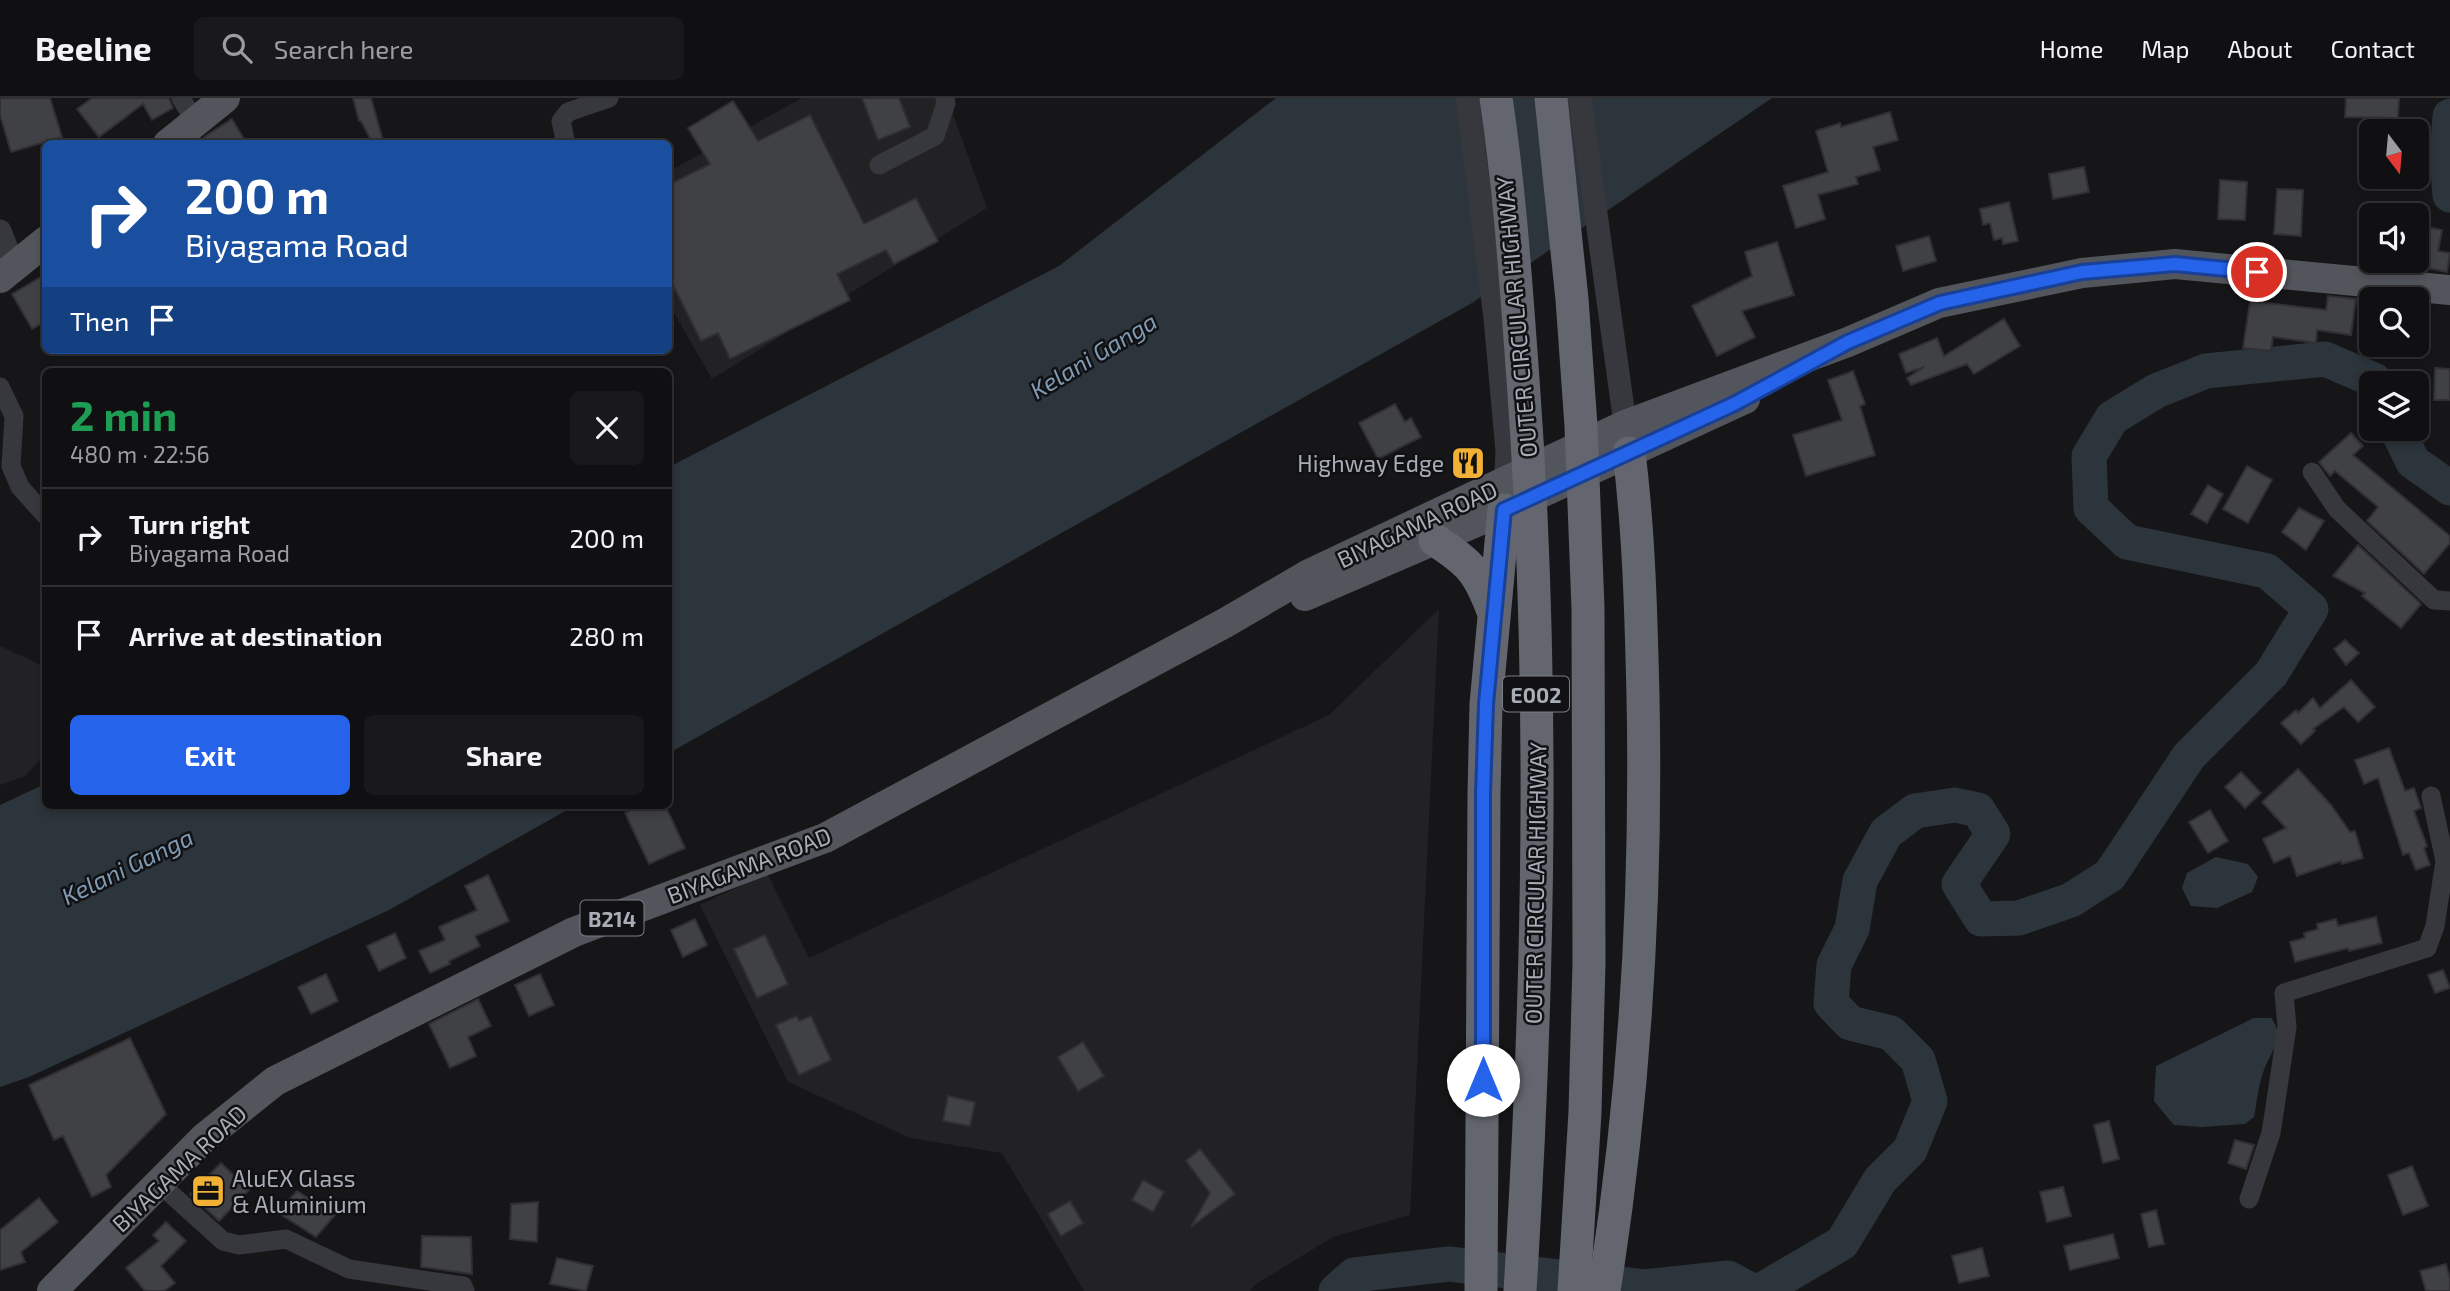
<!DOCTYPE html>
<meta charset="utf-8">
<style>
:root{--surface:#101012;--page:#19191b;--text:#f1f3f6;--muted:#9c9d9f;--line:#303032;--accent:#2563eb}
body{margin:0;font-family:"Exo 2",sans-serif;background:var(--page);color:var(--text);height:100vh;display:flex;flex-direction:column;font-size:26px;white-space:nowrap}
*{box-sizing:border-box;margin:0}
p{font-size:23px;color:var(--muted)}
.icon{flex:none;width:38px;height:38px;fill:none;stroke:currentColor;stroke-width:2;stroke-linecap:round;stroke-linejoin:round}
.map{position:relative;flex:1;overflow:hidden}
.panel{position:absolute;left:42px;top:270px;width:630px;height:441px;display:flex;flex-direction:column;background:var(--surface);border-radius:10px;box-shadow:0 4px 10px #0003,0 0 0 2px var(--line)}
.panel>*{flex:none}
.hud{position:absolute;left:42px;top:42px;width:630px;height:214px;border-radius:10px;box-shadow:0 4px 10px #0003,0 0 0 2px var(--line);background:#1a4fa0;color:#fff;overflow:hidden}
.needle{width:46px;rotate:164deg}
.controls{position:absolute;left:2359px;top:21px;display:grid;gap:14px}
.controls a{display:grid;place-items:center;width:70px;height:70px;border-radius:10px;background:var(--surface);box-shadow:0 4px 10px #0003,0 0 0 2px var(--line);font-size:35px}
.pin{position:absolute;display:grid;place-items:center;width:60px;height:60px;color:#fff;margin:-30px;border:4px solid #fff;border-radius:50%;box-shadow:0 2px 7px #0007}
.me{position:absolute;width:77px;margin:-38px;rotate:0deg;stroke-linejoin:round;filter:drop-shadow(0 0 5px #0008)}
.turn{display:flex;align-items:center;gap:24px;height:147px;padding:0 28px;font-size:32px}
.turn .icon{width:91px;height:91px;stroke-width:2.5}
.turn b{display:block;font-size:49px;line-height:60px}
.then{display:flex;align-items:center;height:66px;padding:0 28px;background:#0003;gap:14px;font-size:26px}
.round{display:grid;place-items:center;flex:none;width:74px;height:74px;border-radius:10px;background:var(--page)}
.headline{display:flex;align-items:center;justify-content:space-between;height:119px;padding:0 28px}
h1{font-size:42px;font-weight:700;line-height:52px;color:#1e9e55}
.action{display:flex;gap:14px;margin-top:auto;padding:14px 28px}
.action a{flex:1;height:80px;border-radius:10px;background:var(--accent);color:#fff;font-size:28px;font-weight:700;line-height:80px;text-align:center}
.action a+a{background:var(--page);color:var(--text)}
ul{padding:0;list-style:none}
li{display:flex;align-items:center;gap:21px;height:98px;padding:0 28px;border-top:2px solid var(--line)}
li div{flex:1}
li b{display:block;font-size:26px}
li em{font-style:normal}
header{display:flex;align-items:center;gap:42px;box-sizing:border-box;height:98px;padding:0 35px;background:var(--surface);border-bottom:2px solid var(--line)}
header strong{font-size:33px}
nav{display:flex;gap:38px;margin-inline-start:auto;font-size:24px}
.search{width:490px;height:63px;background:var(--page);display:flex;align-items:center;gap:18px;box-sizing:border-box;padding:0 24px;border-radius:10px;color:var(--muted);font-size:26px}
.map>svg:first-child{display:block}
.built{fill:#222225}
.water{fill:#2c353c}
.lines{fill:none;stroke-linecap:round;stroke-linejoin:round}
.river{stroke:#2c353c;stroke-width:35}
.building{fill:#404145;stroke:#303034;stroke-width:2}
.minor{stroke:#37383d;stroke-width:19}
.tertiary{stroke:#37383d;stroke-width:23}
.primary{stroke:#53555c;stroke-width:30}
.motorway{stroke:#63666e;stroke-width:33}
.motorway-bridge{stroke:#63666e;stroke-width:33}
.route-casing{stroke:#184099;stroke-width:18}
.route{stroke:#2563eb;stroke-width:12}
.labels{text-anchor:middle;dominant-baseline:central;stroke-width:5;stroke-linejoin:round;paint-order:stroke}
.shield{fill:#111113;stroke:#7b7e86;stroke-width:2}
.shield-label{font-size:21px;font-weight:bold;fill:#a8adb8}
.street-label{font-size:23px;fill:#a8adb8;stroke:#111113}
.poi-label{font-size:23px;fill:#a8adb8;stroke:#111113;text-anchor:end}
.water-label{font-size:24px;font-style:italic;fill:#7f9bb3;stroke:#111113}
</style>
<header>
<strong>Beeline</strong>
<div class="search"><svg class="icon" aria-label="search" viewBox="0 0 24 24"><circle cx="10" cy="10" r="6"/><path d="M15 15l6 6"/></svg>Search here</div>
<nav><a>Home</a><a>Map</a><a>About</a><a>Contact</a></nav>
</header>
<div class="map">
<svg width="2450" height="1193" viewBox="0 0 2450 1193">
<rect width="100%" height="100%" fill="#161618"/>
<g class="built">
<path d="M802,0H947L987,110L712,281L669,206L668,74Z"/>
<path d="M1439,511L1410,1117L1333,1139L1256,1186L1250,1193H1084L1002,1055L910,1040L788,984L700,807L767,775L809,860L1329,617Z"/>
<path d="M0,548L46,569L45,656L25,678L0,687Z"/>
</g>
<g class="water">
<path d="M1276,0H1772L1472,205L669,655V369L1059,168Z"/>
<path d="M45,686L46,707H576L389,812L29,979L0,989V707Z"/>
<path d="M2216,759L2248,766L2258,779L2252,794L2217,810L2191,808L2182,790L2187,775Z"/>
<path d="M2254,920H2271C2287,940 2269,955 2263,975C2258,989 2257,1004 2254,1019L2245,1026L2201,1029L2174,1027L2154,1003L2156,968Z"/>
</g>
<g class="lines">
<g class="river">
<path d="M2450,18L2447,59L2450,97"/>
<path d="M2397,331L2413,364L2450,390"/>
<path d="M1336,1193L1354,1177L1449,1166L1644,1189L1728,1180L1752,1193"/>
<path d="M1760,1193L1842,1145L1880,1082L1910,1052L1930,1003L1918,962L1891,935L1850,925L1831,905L1834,867L1852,831L1860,783L1886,735L1915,713L1955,707L1978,712L1993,736L1959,786L1981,821L2019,820L2071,802L2110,777L2189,658L2271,576L2311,511L2267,473L2127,444L2091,410L2089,358L2112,320L2156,293L2206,273L2325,261L2374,282L2375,285"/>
</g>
</g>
<g class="building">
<path d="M0,0H50L62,39L11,54L0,17Z"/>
<path d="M92,0H169L173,10L152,22L143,6L99,39L77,11Z"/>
<path d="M353,0H371L384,46H373L361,23H359Z"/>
<path d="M862,0H899L910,29L878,42Z"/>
<path d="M2346,0H2399L2398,20L2345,19Z"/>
<path d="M733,3L758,43L810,17L864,126L916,100L938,143L894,166L886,152L837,176L850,202L730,261L718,235L701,243L668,177V87L710,66L688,30Z"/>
<path d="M1890,14L1898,42L1873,49L1880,72L1856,79L1858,86L1818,97L1825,121L1796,130L1783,88L1828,74L1816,33L1840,25L1841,29Z"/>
<path d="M232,21L247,46H196L207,37Z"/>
<path d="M2084,69L2089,94L2053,101L2049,76Z"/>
<path d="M2220,82L2247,84L2245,122L2218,121Z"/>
<path d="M2277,91L2303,92L2301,138L2274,136Z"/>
<path d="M2009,104L2018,143L2003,146L2002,140L1994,142L1990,125L1983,127L1980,111Z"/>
<path d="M2417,127L2442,132L2438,153L2450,155L2447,174L2417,168Z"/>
<path d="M1929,138L1936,163L1903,173L1896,148Z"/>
<path d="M1777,144L1794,197L1742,213L1755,239L1717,258L1692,208L1752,178L1745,154Z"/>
<path d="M46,176V223L32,231L12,196Z"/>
<path d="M2328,198L2356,201L2351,237L2317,232L2316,245L2273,239L2271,253L2243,250L2250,203L2326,212Z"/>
<path d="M2004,221L2020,248L1974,276L1967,266L1911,287L1907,280L1924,269L1906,275L1899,256L1937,240L1944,258Z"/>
<path d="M2435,270L2450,271V302H2434Z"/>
<path d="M1853,273L1865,306L1860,308L1875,357L1806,378L1793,337L1842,322L1828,282Z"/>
<path d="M1395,306L1405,324L1411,320L1421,339L1378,361L1359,325Z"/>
<path d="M2351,335L2363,348L2353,357L2450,438V445L2424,476L2367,423L2378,409L2335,373L2330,378L2319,364Z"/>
<path d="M2247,368L2272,382L2248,425L2223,411Z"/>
<path d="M2208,387L2223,396L2207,425L2191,416Z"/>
<path d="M2299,410L2324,423L2306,452L2282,434Z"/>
<path d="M2358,447L2421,506L2401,530L2362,498L2365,495L2333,478Z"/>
<path d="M2345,542L2359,555L2346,567L2334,551Z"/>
<path d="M2351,582L2375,609L2358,624L2344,609L2313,631L2315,633L2301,646L2281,625L2296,612L2298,615L2313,600L2320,610Z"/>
<path d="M2389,650L2405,693L2414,690L2421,710L2414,713L2427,748L2424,750L2430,767L2416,772L2409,755L2403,757L2378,680L2364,686L2355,662Z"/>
<path d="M2298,671L2331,707L2350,734L2355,733L2363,760L2342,766L2341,763L2297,778L2290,758L2274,765L2263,741L2286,730L2262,704Z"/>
<path d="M2241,674L2261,695L2245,710L2225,689Z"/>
<path d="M641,707H665L685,750L649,766L625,715Z"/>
<path d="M2210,712L2228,743L2208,755L2189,724Z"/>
<path d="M488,777L509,823L475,838L480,848L449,863L450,866L430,875L419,853L445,842L439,829L477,812L465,788Z"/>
<path d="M2376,819L2382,845L2349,853L2348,850L2295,864L2290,844L2305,840L2304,835L2318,831L2317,826L2336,821L2338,828Z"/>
<path d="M695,821L707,847L683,859L671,832Z"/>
<path d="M395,835L406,860L379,873L367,848Z"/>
<path d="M765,837L788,886L757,900L734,851Z"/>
<path d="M2443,872L2450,890L2435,895L2428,877Z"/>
<path d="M326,876L338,903L311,916L298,889Z"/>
<path d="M540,876L554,907L529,918L515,887Z"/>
<path d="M478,901L491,928L468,939L476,958L450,970L429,926Z"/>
<path d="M797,918L799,923L811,918L831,962L799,977L776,927Z"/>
<path d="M130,940L166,1016L106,1077L111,1089L92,1099L63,1038L54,1042L29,987Z"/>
<path d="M1083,944L1104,978L1078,993L1058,959Z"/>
<path d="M948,998L975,1004L970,1028L943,1023Z"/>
<path d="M2109,1023L2119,1061L2103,1065L2094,1027Z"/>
<path d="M2235,1042L2254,1047L2246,1071L2228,1065Z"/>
<path d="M1200,1051L1235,1096L1191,1129L1210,1095L1186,1063Z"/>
<path d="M221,1065L249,1092L219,1123L190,1096Z"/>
<path d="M2412,1068L2428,1108L2403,1117L2388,1077Z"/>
<path d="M1143,1082L1164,1094L1153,1114L1132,1102Z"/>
<path d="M2063,1089L2071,1118L2047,1124L2040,1094Z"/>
<path d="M297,1093L335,1117L316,1139L277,1114Z"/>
<path d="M39,1100L58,1124L21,1154L25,1164L0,1172V1132Z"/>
<path d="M1070,1103L1083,1125L1061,1138L1048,1116Z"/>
<path d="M538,1104L537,1144L510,1141L511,1106Z"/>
<path d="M2156,1112L2164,1146L2149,1149L2141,1116Z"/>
<path d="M166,1124L186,1143L161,1168L175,1185L164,1193H145L126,1170L159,1143L153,1137Z"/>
<path d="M2113,1136L2119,1160L2070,1172L2064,1148Z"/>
<path d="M422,1138L471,1139L472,1176L421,1169Z"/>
<path d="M1982,1150L1989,1178L1959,1185L1952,1158Z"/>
<path d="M557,1160L593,1168L586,1193L550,1186Z"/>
<path d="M2446,1166L2450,1181V1193H2426L2420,1173Z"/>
</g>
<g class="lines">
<g class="minor">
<path d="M181,0L195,24"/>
<path d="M566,46L561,23L568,14L609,0"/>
<path d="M879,67L935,38L946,5L945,0"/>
<path d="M0,289L14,318L11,368L20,389L46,418"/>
<path d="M2312,374L2337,411L2434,502L2450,503"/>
<path d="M2431,698L2445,763L2450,764"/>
<path d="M160,1086L223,1143L239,1147L286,1141L349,1171L463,1188L465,1193"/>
<path d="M2249,1101L2271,1035L2275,1009L2287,929L2284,895L2427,850L2435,828L2445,763"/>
</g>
<g class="tertiary">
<path d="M1467,0L1495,220L1507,353L1505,397"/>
<path d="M1580,0L1627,340"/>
<path d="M0,133L14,169"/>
</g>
<g class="primary">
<path d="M168,46L225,0"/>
<path d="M0,180L46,143"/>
<path d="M1305,498L1504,412L1745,301"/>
<path d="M52,1193L204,1040L275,983L574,834L825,740L1225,525L1309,476L1625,327L1848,244L1939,205L2082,175L2175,166L2450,192"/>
</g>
<g class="motorway">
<path d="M1435,442C1470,465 1478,473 1493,513"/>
<path d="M1481,1193L1484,696L1486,606L1504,412"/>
<path d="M1604,1193C1635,996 1647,797 1643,598C1641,516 1639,435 1629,355"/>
</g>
<g class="motorway-bridge">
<path d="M1496,0C1510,93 1516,187 1523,281C1545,585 1539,889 1520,1193"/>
<path d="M1551,0L1572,201L1581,328L1588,510L1589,865L1585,1014L1574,1193"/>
</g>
</g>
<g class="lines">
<g class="route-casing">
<path id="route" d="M1483,982V696L1486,606L1504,412L1734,306L1848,244L1940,205L2082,174L2175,166L2257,174"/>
</g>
<use href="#route" class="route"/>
</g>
<defs>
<g id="restaurant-square" transform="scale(1.75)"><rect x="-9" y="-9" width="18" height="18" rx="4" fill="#f2b134" stroke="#111113"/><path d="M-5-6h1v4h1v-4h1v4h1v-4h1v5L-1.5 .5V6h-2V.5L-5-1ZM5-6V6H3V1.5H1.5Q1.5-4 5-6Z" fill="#111"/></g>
<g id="office-square" transform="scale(1.75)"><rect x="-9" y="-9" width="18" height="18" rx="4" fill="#f2b134" stroke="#111113"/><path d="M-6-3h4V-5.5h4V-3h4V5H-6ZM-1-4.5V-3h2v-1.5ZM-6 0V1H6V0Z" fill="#111"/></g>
</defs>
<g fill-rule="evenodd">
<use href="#restaurant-square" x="1468" y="365"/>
<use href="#office-square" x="208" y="1093"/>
</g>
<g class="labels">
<g class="shield">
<rect x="1503" y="578.5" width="66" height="35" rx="5"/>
<rect x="580.5" y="802.5" width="63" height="35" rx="5"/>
</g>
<g class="shield-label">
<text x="1536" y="596">E002</text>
<text x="612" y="820">B214</text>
</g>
<g class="street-label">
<text transform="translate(1516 219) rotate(-95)">OUTER CIRCULAR HIGHWAY</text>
<text transform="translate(1417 426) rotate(-25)">BIYAGAMA ROAD</text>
<text transform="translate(749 767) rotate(-21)">BIYAGAMA ROAD</text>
<text transform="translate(1535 785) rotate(-89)">OUTER CIRCULAR HIGHWAY</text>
<text transform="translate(179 1070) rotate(-43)">BIYAGAMA ROAD</text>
</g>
<g class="poi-label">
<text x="1444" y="365">Highway Edge</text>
<text x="232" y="1080" text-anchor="start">AluEX Glass<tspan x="232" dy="26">&amp; Aluminium</tspan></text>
</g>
<g class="water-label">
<text transform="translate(1093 257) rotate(-31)">Kelani Ganga</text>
<text transform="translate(127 768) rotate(-26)">Kelani Ganga</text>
</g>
</g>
</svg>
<div class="controls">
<a><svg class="needle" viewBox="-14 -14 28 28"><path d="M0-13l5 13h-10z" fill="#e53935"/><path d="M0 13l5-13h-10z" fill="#9c9d9f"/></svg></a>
<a><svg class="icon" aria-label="sound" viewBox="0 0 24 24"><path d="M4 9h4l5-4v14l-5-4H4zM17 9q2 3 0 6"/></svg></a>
<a><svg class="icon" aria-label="search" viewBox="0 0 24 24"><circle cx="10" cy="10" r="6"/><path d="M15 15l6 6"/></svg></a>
<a><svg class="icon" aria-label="layers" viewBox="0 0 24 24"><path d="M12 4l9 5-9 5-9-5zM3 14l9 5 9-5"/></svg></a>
</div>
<div class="pin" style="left:2257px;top:174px;background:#d93025"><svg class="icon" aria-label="arrive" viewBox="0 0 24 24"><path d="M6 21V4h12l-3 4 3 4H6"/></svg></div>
<svg class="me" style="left:1483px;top:982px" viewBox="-20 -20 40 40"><circle r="19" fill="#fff"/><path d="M0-13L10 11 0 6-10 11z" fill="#2563eb"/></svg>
<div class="hud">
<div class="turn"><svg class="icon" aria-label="right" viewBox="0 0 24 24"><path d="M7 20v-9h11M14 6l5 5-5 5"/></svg><div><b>200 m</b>Biyagama Road</div></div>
<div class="then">Then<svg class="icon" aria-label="arrive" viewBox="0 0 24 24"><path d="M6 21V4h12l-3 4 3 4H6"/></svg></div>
</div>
<section class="panel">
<div class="headline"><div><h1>2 min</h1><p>480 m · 22:56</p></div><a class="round"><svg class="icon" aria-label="close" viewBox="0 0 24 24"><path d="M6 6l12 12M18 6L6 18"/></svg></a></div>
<ul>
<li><svg class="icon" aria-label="right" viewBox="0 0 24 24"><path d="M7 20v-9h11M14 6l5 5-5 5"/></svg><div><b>Turn right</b><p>Biyagama Road</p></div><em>200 m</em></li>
<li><svg class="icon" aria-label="arrive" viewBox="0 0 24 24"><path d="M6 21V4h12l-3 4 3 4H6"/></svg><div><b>Arrive at destination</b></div><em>280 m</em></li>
</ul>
<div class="action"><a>Exit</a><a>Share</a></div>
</section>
</div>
